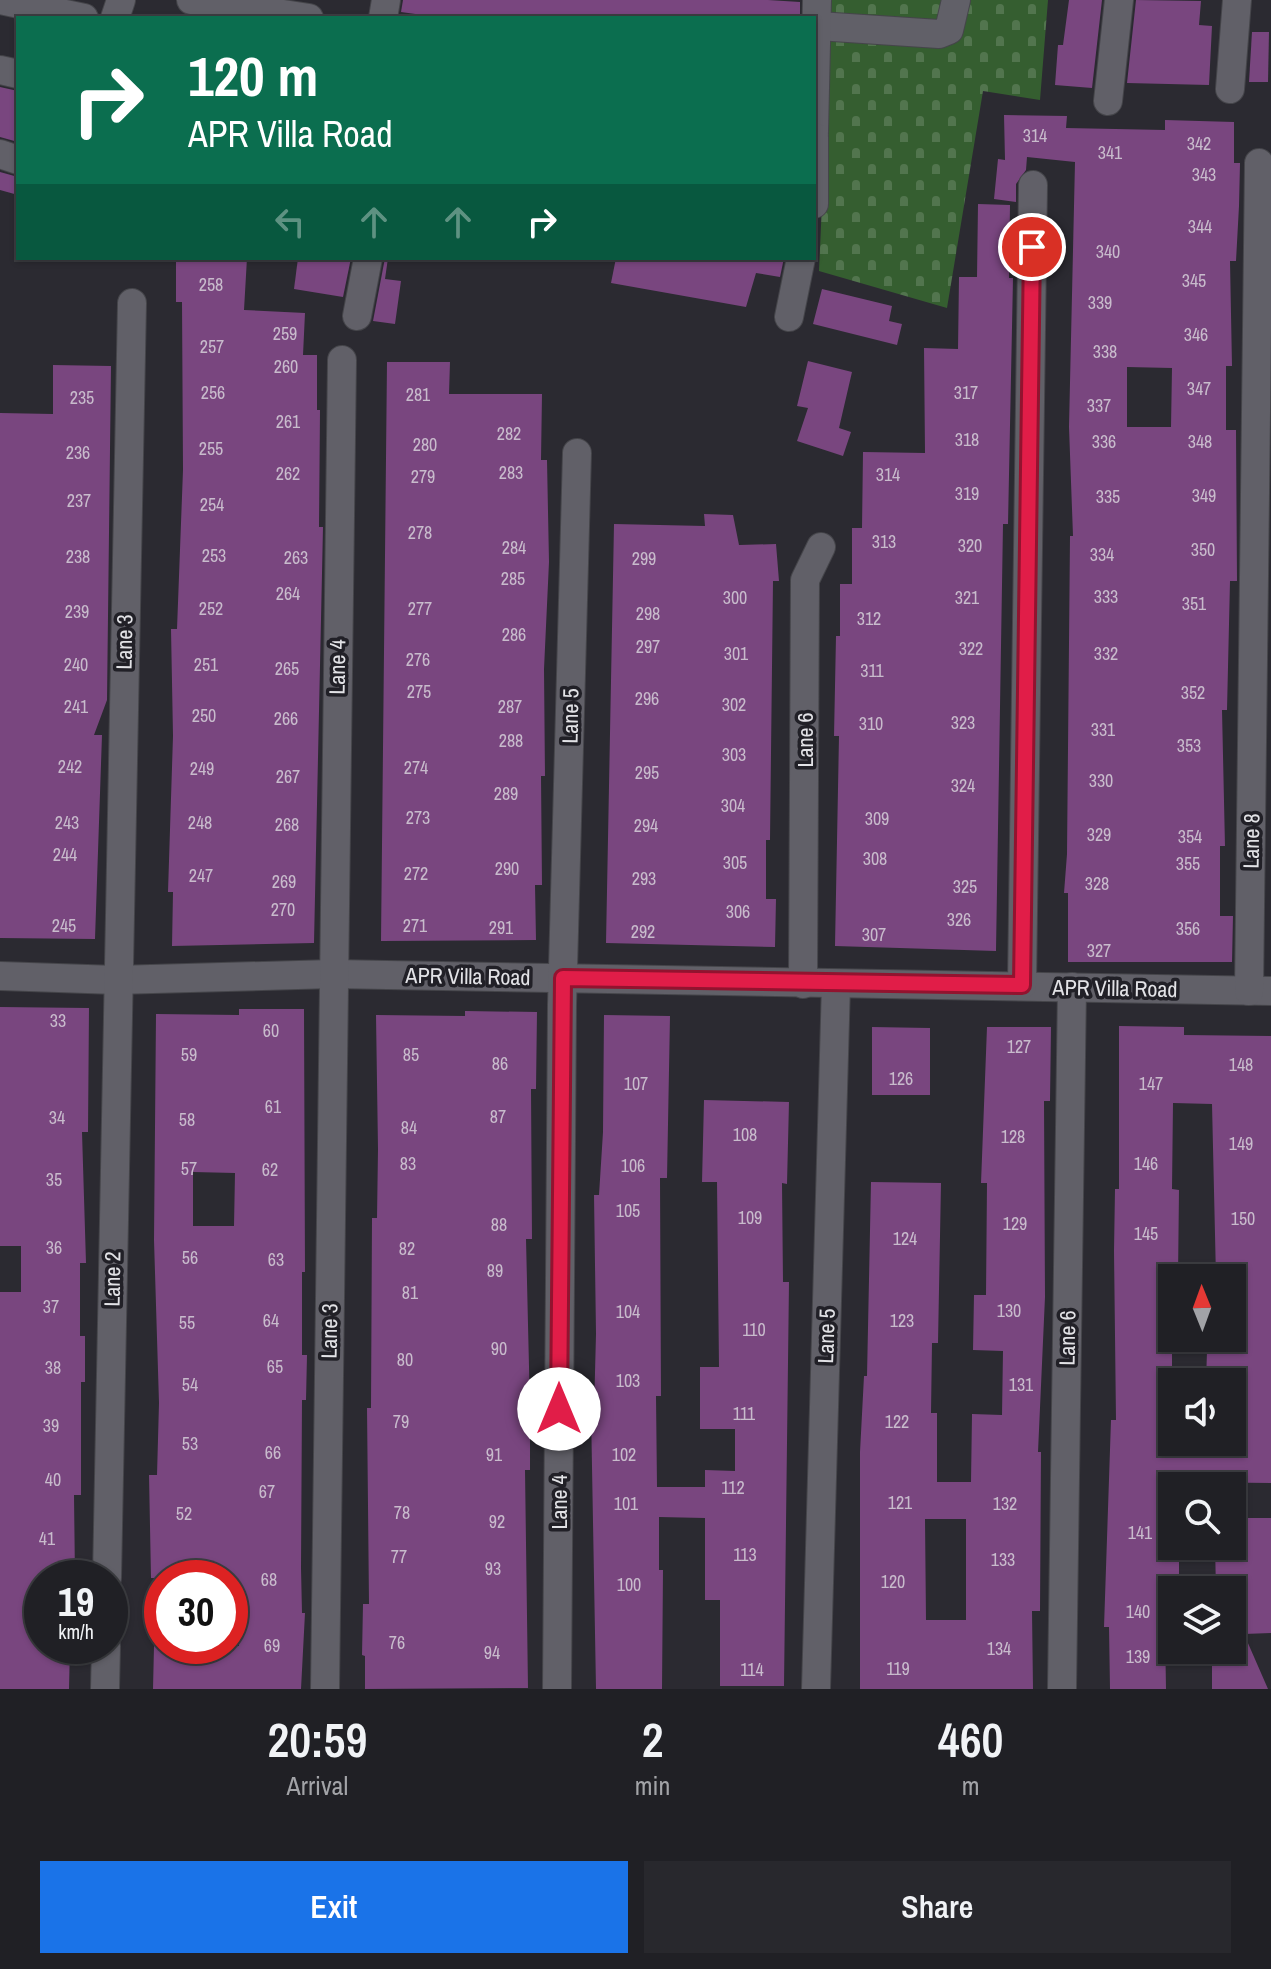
<!DOCTYPE html>
<style>
:root{--surface:#202025;--page:#28282d;--text:#f1f3f6;--muted:#a2a3a7;--line:#3d3e42;--accent:#1a73e8}
body{margin:0;font-family:"Archivo Narrow",sans-serif;background:var(--page);color:var(--text);height:100vh;display:flex;flex-direction:column;font-size:30px;white-space:nowrap}
*{box-sizing:border-box;margin:0}
p{font-size:26px;color:var(--muted)}
.icon{flex:none;width:44px;height:44px;fill:none;stroke:currentColor;stroke-width:2;stroke-linecap:round;stroke-linejoin:round}
.map{position:relative;height:1689px;overflow:hidden}
.details{display:flex;flex-direction:column;background:var(--surface);flex:1}
.details>*{flex:none}
.top-card{position:absolute;left:16px;top:16px;width:800px;height:244px;border-radius:0px;box-shadow:0 2px 6px #0004,0 0 0 2px var(--line);background:#0b6e4f;color:#fff;overflow:hidden}
.needle{width:52px;rotate:359deg}
.buttons{position:absolute;left:1158px;top:1264px;display:grid;gap:16px}
.buttons a{display:grid;place-items:center;width:88px;height:88px;border-radius:0px;background:var(--surface);box-shadow:0 2px 6px #0004,0 0 0 2px var(--line);font-size:40px}
.speed{position:absolute;left:24px;top:1560px;display:flex;gap:16px;font-size:40px;font-weight:700;text-align:center}
.speed>*{display:grid;place-content:center;width:104px;height:104px;border-radius:50%;background:var(--surface);box-shadow:0 2px 6px #0004,0 0 0 2px var(--line);line-height:1}
.speed small{font-size:20px;font-weight:400}
.speed .limit{border:12px solid #d22;background:#fff;color:#111}
.pin{position:absolute;display:grid;place-items:center;width:68px;height:68px;color:#fff;margin:-34px;border:4px solid #fff;border-radius:50%;box-shadow:0 2px 8px #0007}
.me{position:absolute;width:88px;margin:-44px;rotate:0deg;stroke-linejoin:round;filter:drop-shadow(0 0 6px #0008)}
.turn{display:flex;align-items:center;gap:28px;height:168px;padding:0 40px;font-size:36px}
.turn .icon{width:104px;height:104px;stroke-width:2.5}
.turn b{display:block;font-size:56px;line-height:68px}
.lanes{display:flex;align-items:center;height:76px;padding:0 40px;background:#0003;justify-content:center;gap:40px;direction:ltr}
.lanes .off{opacity:.35}
.eta{display:flex;justify-content:space-evenly;align-items:center;height:136px;text-align:center}
.eta b{font-size:48px;font-weight:600;line-height:56px}
.button{display:flex;gap:16px;margin-top:auto;padding:16px 40px}
.button a{flex:1;height:92px;border-radius:0px;background:var(--accent);color:#fff;font-size:32px;font-weight:600;line-height:92px;text-align:center}
.button a+a{background:var(--page);color:var(--text)}
.map>svg:first-child{display:block}
.cemetery{fill:url(#cemetery-stones)}
.building{fill:#79467f;fill-rule:evenodd}
.lines{fill:none;stroke-linecap:round;stroke-linejoin:round}
.minor-casing{stroke:#45454a;stroke-width:30}
.minor{stroke:#616068;stroke-width:28}
.route-casing{stroke:#92132f;stroke-width:20}
.route{stroke:#e11d48;stroke-width:14}
.labels{text-anchor:middle;dominant-baseline:central;stroke-width:7;stroke-linejoin:round;paint-order:stroke}
.number-label{font-size:18px;fill:#c8bbcc}
.street-label{font-size:22px;fill:#e2e2e6;stroke:#212027}
</style>
<div class="map">
<svg width="1271" height="1689" viewBox="0 0 1271 1689">
<defs>
<pattern id="cemetery-stones" width="16" height="16" patternUnits="userSpaceOnUse" patternTransform="scale(2)"><rect width="16" height="16" fill="#355e30"/><path d="M2 7V4a2 2 0 0 1 4 0v3zM10 15v-3a2 2 0 0 1 4 0v3z" fill="#52754e"/></pattern>
</defs>
<rect width="100%" height="100%" fill="#2b2a31"/>
<path class="cemetery" d="M824,0H1048L1040,100L983,91L947,308L819,271L827,91Z"/>
<g class="building">
<path d="M403,0H768L800,2V18H444L401,12Z"/>
<path d="M1069,0H1102L1092,88L1055,85L1058,45H1063Z"/>
<path d="M1136,0L1201,1L1199,25L1212,26L1209,85L1127,83Z"/>
<path d="M1252,32H1269L1268,82H1249Z"/>
<path d="M0,87L18,91V142L0,137Z"/>
<path d="M1004,115L1067,116L1066,128L1165,130V120L1234,122V163H1240L1239,206L1236,261H1230L1232,366H1226V430H1236L1237,581H1230L1227,710H1222L1225,846H1220V916H1233L1232,962H1068V893H1064L1067,854L1070,536H1073L1069,427L1075,162L1027,157L1026,170L1016,184V202L994,199L998,159L1005,160ZM1127,367L1172,368L1171,427H1127Z"/>
<path d="M0,172L18,177V195L0,190Z"/>
<path d="M978,204L1010,205L1009,278H1013L1008,524H1003L996,951L835,946L839,736H834L836,636H840V584H852V528H862L863,452L925,453L924,348L958,349L959,277H977Z"/>
<path d="M176,258H247L244,310L305,313L303,355H317V410H320L319,527H323L314,943L172,946L173,892H168L173,736L171,629H177L183,470L182,302H176Z"/>
<path d="M298,258H351L343,297L294,289Z"/>
<path d="M385,258H388L385,279L401,281L395,324L373,321Z"/>
<path d="M616,258H784L780,277L756,273L746,307L611,283Z"/>
<path d="M822,289L892,306L889,321L902,324L897,345L813,324Z"/>
<path d="M808,361L852,372L839,428L851,432L843,456L797,441L808,408L797,406Z"/>
<path d="M387,362H450L449,394H542L541,460H547L549,562L544,669L545,776H541L542,885H535L536,940L381,941Z"/>
<path d="M53,365L111,366L107,700L94,735H102L95,939L0,938V413L53,414Z"/>
<path d="M704,514L733,515L739,545L776,544L779,581H773L770,840H766V899H776L775,947L606,943L614,524L705,526Z"/>
<path d="M0,1007L89,1008L88,1132H82L86,1263H80V1336H85V1382H81V1495H74L75,1578H42V1646H70L69,1689H0V1292H21V1246H0Z"/>
<path d="M239,1009H304L305,1272H302V1355H307L306,1400H302L301,1568L302,1613H305L301,1689H153L154,1646H239V1591L238,1578H151L149,1475H157L159,1403L154,1240L156,1014L239,1015ZM193,1172L235,1173L234,1226H193Z"/>
<path d="M465,1011L537,1012L536,1089H531L532,1239H526L530,1409V1470H525L528,1688L365,1689V1656L362,1655L363,1604H369L367,1408H371L372,1218H377L378,1149L376,1015L465,1016Z"/>
<path d="M604,1015L670,1016L667,1178H660L661,1396H656L657,1487H705V1470L735,1471V1429H700V1367H719L717,1182H702L704,1100L789,1102L787,1184L782,1183L783,1282H789L784,1686H720V1600H705V1518L659,1517V1570H663L662,1689H596L591,1411H594L596,1334L594,1195H599L603,1132Z"/>
<path d="M1119,1026L1184,1027V1035L1271,1036V1483L1180,1482V1485H1172V1546H1179V1590H1172V1628H1165L1166,1689H1110L1109,1627H1104L1111,1420H1116L1114,1251L1115,1189H1119ZM1173,1103L1212,1104L1216,1278H1232V1352L1207,1351L1206,1382H1232V1442H1172V1278H1178L1179,1190L1172,1189Z"/>
<path d="M872,1027L930,1028V1095H872Z"/>
<path d="M987,1027H1051L1050,1101H1044L1045,1297L1038,1452H1041L1040,1611H1032L1033,1689H860V1452L864,1376H867L871,1182L941,1183L938,1343H932L931,1413H937V1482H971L972,1414L1002,1415L1003,1351L973,1350L974,1295H986L987,1183H981ZM925,1519H966V1620H926Z"/>
<path d="M1232,1518H1271V1633L1244,1634L1268,1689H1212V1650H1232V1590H1216L1215,1546H1232Z"/>
</g>
<g class="lines">
<g class="minor-casing">
<g id="minor">
<path d="M0,0L84,18"/>
<path d="M191,0L309,18"/>
<path d="M115,18L121,0"/>
<path d="M383,18L386,0"/>
<path d="M818,26L939,34L949,30L956,0"/>
<path d="M0,70L18,74"/>
<path d="M1230,89L1237,0"/>
<path d="M1108,101L1119,0"/>
<path d="M814,132L817,0"/>
<path d="M814,137V204"/>
<path d="M0,154L18,160"/>
<path d="M357,316L368,258"/>
<path d="M789,317L801,258"/>
<path d="M0,976L116,980L333,974L1271,991"/>
<path d="M803,984L805,580L821,547"/>
<path d="M1022,985L1033,185"/>
<path d="M1249,991L1259,163"/>
<path d="M107,1578L132,303"/>
<path d="M105,1689L106,1646"/>
<path d="M325,1689L342,360"/>
<path d="M557,1689L562,1005L577,453"/>
<path d="M816,1689L836,984"/>
<path d="M1062,1689L1072,987"/>
</g>
</g>
<use href="#minor" class="minor"/>
</g>
<g class="lines">
<g class="route-casing">
<path id="route" d="M559,1409L563,978L1022,985L1032,247"/>
</g>
<use href="#route" class="route"/>
</g>
<g class="labels">
<g class="number-label">
<text x="1035" y="135">314</text>
<text x="1199" y="143">342</text>
<text x="1110" y="152">341</text>
<text x="1204" y="174">343</text>
<text x="1200" y="226">344</text>
<text x="1108" y="251">340</text>
<text x="1194" y="280">345</text>
<text x="211" y="284">258</text>
<text x="1100" y="302">339</text>
<text x="285" y="333">259</text>
<text x="1196" y="334">346</text>
<text x="212" y="346">257</text>
<text x="1105" y="351">338</text>
<text x="286" y="366">260</text>
<text x="1199" y="388">347</text>
<text x="213" y="392">256</text>
<text x="966" y="392">317</text>
<text x="418" y="394">281</text>
<text x="82" y="397">235</text>
<text x="1099" y="405">337</text>
<text x="288" y="421">261</text>
<text x="509" y="433">282</text>
<text x="967" y="439">318</text>
<text x="1104" y="441">336</text>
<text x="1200" y="441">348</text>
<text x="425" y="444">280</text>
<text x="211" y="448">255</text>
<text x="78" y="452">236</text>
<text x="511" y="472">283</text>
<text x="288" y="473">262</text>
<text x="888" y="474">314</text>
<text x="423" y="476">279</text>
<text x="967" y="493">319</text>
<text x="1204" y="495">349</text>
<text x="1108" y="496">335</text>
<text x="79" y="500">237</text>
<text x="212" y="504">254</text>
<text x="420" y="532">278</text>
<text x="884" y="541">313</text>
<text x="970" y="545">320</text>
<text x="514" y="547">284</text>
<text x="1203" y="549">350</text>
<text x="1102" y="554">334</text>
<text x="214" y="555">253</text>
<text x="78" y="556">238</text>
<text x="296" y="557">263</text>
<text x="644" y="558">299</text>
<text x="513" y="578">285</text>
<text x="288" y="593">264</text>
<text x="1106" y="596">333</text>
<text x="735" y="597">300</text>
<text x="967" y="597">321</text>
<text x="1194" y="603">351</text>
<text x="211" y="608">252</text>
<text x="420" y="608">277</text>
<text x="77" y="611">239</text>
<text x="648" y="613">298</text>
<text x="869" y="618">312</text>
<text x="514" y="634">286</text>
<text x="648" y="646">297</text>
<text x="971" y="648">322</text>
<text x="736" y="653">301</text>
<text x="1106" y="653">332</text>
<text x="418" y="659">276</text>
<text x="76" y="664">240</text>
<text x="206" y="664">251</text>
<text x="287" y="668">265</text>
<text x="872" y="670">311</text>
<text x="419" y="691">275</text>
<text x="1193" y="692">352</text>
<text x="647" y="698">296</text>
<text x="734" y="704">302</text>
<text x="76" y="706">241</text>
<text x="510" y="706">287</text>
<text x="204" y="715">250</text>
<text x="286" y="718">266</text>
<text x="963" y="722">323</text>
<text x="871" y="723">310</text>
<text x="1103" y="729">331</text>
<text x="511" y="740">288</text>
<text x="1189" y="745">353</text>
<text x="734" y="754">303</text>
<text x="70" y="766">242</text>
<text x="416" y="767">274</text>
<text x="202" y="768">249</text>
<text x="647" y="772">295</text>
<text x="288" y="776">267</text>
<text x="1101" y="780">330</text>
<text x="963" y="785">324</text>
<text x="506" y="793">289</text>
<text x="733" y="805">304</text>
<text x="418" y="817">273</text>
<text x="877" y="818">309</text>
<text x="67" y="822">243</text>
<text x="200" y="822">248</text>
<text x="287" y="824">268</text>
<text x="646" y="825">294</text>
<text x="1099" y="834">329</text>
<text x="1190" y="836">354</text>
<text x="65" y="854">244</text>
<text x="875" y="858">308</text>
<text x="735" y="862">305</text>
<text x="1188" y="863">355</text>
<text x="507" y="868">290</text>
<text x="416" y="873">272</text>
<text x="201" y="875">247</text>
<text x="644" y="878">293</text>
<text x="284" y="881">269</text>
<text x="1097" y="883">328</text>
<text x="965" y="886">325</text>
<text x="283" y="909">270</text>
<text x="738" y="911">306</text>
<text x="959" y="919">326</text>
<text x="64" y="925">245</text>
<text x="415" y="925">271</text>
<text x="501" y="927">291</text>
<text x="1188" y="928">356</text>
<text x="643" y="931">292</text>
<text x="874" y="934">307</text>
<text x="1099" y="950">327</text>
<text x="58" y="1020">33</text>
<text x="271" y="1030">60</text>
<text x="1019" y="1046">127</text>
<text x="189" y="1054">59</text>
<text x="411" y="1054">85</text>
<text x="500" y="1063">86</text>
<text x="1241" y="1064">148</text>
<text x="901" y="1078">126</text>
<text x="636" y="1083">107</text>
<text x="1151" y="1083">147</text>
<text x="273" y="1106">61</text>
<text x="498" y="1116">87</text>
<text x="57" y="1117">34</text>
<text x="187" y="1119">58</text>
<text x="409" y="1127">84</text>
<text x="745" y="1134">108</text>
<text x="1013" y="1136">128</text>
<text x="1241" y="1143">149</text>
<text x="408" y="1163">83</text>
<text x="1146" y="1163">146</text>
<text x="633" y="1165">106</text>
<text x="189" y="1168">57</text>
<text x="270" y="1169">62</text>
<text x="54" y="1179">35</text>
<text x="628" y="1210">105</text>
<text x="750" y="1217">109</text>
<text x="1243" y="1218">150</text>
<text x="1015" y="1223">129</text>
<text x="499" y="1224">88</text>
<text x="1146" y="1233">145</text>
<text x="905" y="1238">124</text>
<text x="54" y="1247">36</text>
<text x="407" y="1248">82</text>
<text x="190" y="1257">56</text>
<text x="276" y="1259">63</text>
<text x="495" y="1270">89</text>
<text x="410" y="1292">81</text>
<text x="51" y="1306">37</text>
<text x="1009" y="1310">130</text>
<text x="628" y="1311">104</text>
<text x="271" y="1320">64</text>
<text x="902" y="1320">123</text>
<text x="187" y="1322">55</text>
<text x="754" y="1329">110</text>
<text x="499" y="1348">90</text>
<text x="405" y="1359">80</text>
<text x="275" y="1366">65</text>
<text x="53" y="1367">38</text>
<text x="628" y="1380">103</text>
<text x="190" y="1384">54</text>
<text x="1021" y="1384">131</text>
<text x="744" y="1413">111</text>
<text x="401" y="1421">79</text>
<text x="897" y="1421">122</text>
<text x="51" y="1425">39</text>
<text x="190" y="1443">53</text>
<text x="273" y="1452">66</text>
<text x="494" y="1454">91</text>
<text x="624" y="1454">102</text>
<text x="53" y="1479">40</text>
<text x="733" y="1487">112</text>
<text x="267" y="1491">67</text>
<text x="900" y="1502">121</text>
<text x="626" y="1503">101</text>
<text x="1005" y="1503">132</text>
<text x="402" y="1512">78</text>
<text x="184" y="1513">52</text>
<text x="497" y="1521">92</text>
<text x="1140" y="1532">141</text>
<text x="47" y="1538">41</text>
<text x="745" y="1554">113</text>
<text x="399" y="1556">77</text>
<text x="1003" y="1559">133</text>
<text x="493" y="1568">93</text>
<text x="269" y="1579">68</text>
<text x="893" y="1581">120</text>
<text x="629" y="1584">100</text>
<text x="1138" y="1611">140</text>
<text x="397" y="1642">76</text>
<text x="272" y="1645">69</text>
<text x="999" y="1648">134</text>
<text x="492" y="1652">94</text>
<text x="1138" y="1656">139</text>
<text x="898" y="1668">119</text>
<text x="752" y="1669">114</text>
</g>
<g class="street-label">
<text transform="translate(124 642) rotate(-89)">Lane 3</text>
<text transform="translate(337 667) rotate(-89)">Lane 4</text>
<text transform="translate(570 716) rotate(-89)">Lane 5</text>
<text transform="translate(805 740) rotate(-90)">Lane 6</text>
<text transform="translate(1251 841) rotate(-89)">Lane 8</text>
<text transform="translate(468 976) rotate(1)">APR Villa Road</text>
<text transform="translate(1115 988) rotate(1)">APR Villa Road</text>
<text transform="translate(112 1279) rotate(-89)">Lane 2</text>
<text transform="translate(329 1331) rotate(-89)">Lane 3</text>
<text transform="translate(826 1336) rotate(-88)">Lane 5</text>
<text transform="translate(1067 1338) rotate(-89)">Lane 6</text>
<text transform="translate(559 1502) rotate(-90)">Lane 4</text>
</g>
</g>
</svg>
<div class="buttons">
<a><svg class="needle" viewBox="-14 -14 28 28"><path d="M0-13l5 13h-10z" fill="#e53935"/><path d="M0 13l5-13h-10z" fill="#a2a3a7"/></svg></a>
<a><svg class="icon" aria-label="sound" viewBox="0 0 24 24"><path d="M4 9h4l5-4v14l-5-4H4zM17 9q2 3 0 6"/></svg></a>
<a><svg class="icon" aria-label="search" viewBox="0 0 24 24"><circle cx="10" cy="10" r="6"/><path d="M15 15l6 6"/></svg></a>
<a><svg class="icon" aria-label="layers" viewBox="0 0 24 24"><path d="M12 4l9 5-9 5-9-5zM3 14l9 5 9-5"/></svg></a>
</div>
<div class="speed"><div>19<small>km/h</small></div><div class="limit">30</div></div>
<div class="pin" style="left:1032px;top:247px;background:#d93025"><svg class="icon" aria-label="arrive" viewBox="0 0 24 24"><path d="M6 21V4h12l-3 4 3 4H6"/></svg></div>
<svg class="me" style="left:559px;top:1409px" viewBox="-20 -20 40 40"><circle r="19" fill="#fff"/><path d="M0-13L10 11 0 6-10 11z" fill="#e11d48"/></svg>
<div class="top-card">
<div class="turn"><svg class="icon" aria-label="right" viewBox="0 0 24 24"><path d="M7 20v-9h11M14 6l5 5-5 5"/></svg><div><b>120 m</b>APR Villa Road</div></div>
<div class="lanes"><svg class="icon off" aria-label="left" viewBox="0 0 24 24"><path d="M17 20v-9H6M10 6l-5 5 5 5"/></svg><svg class="icon off" aria-label="ahead" viewBox="0 0 24 24"><path d="M12 20V5M6 11l6-6 6 6"/></svg><svg class="icon off" aria-label="ahead" viewBox="0 0 24 24"><path d="M12 20V5M6 11l6-6 6 6"/></svg><svg class="icon" aria-label="right" viewBox="0 0 24 24"><path d="M7 20v-9h11M14 6l5 5-5 5"/></svg></div>
</div>
</div>
<section class="details">
<div class="eta">
<div><b>20:59</b><p>Arrival</p></div>
<div><b>2</b><p>min</p></div>
<div><b>460</b><p>m</p></div>
</div>
<div class="button"><a>Exit</a><a>Share</a></div>
</section>
